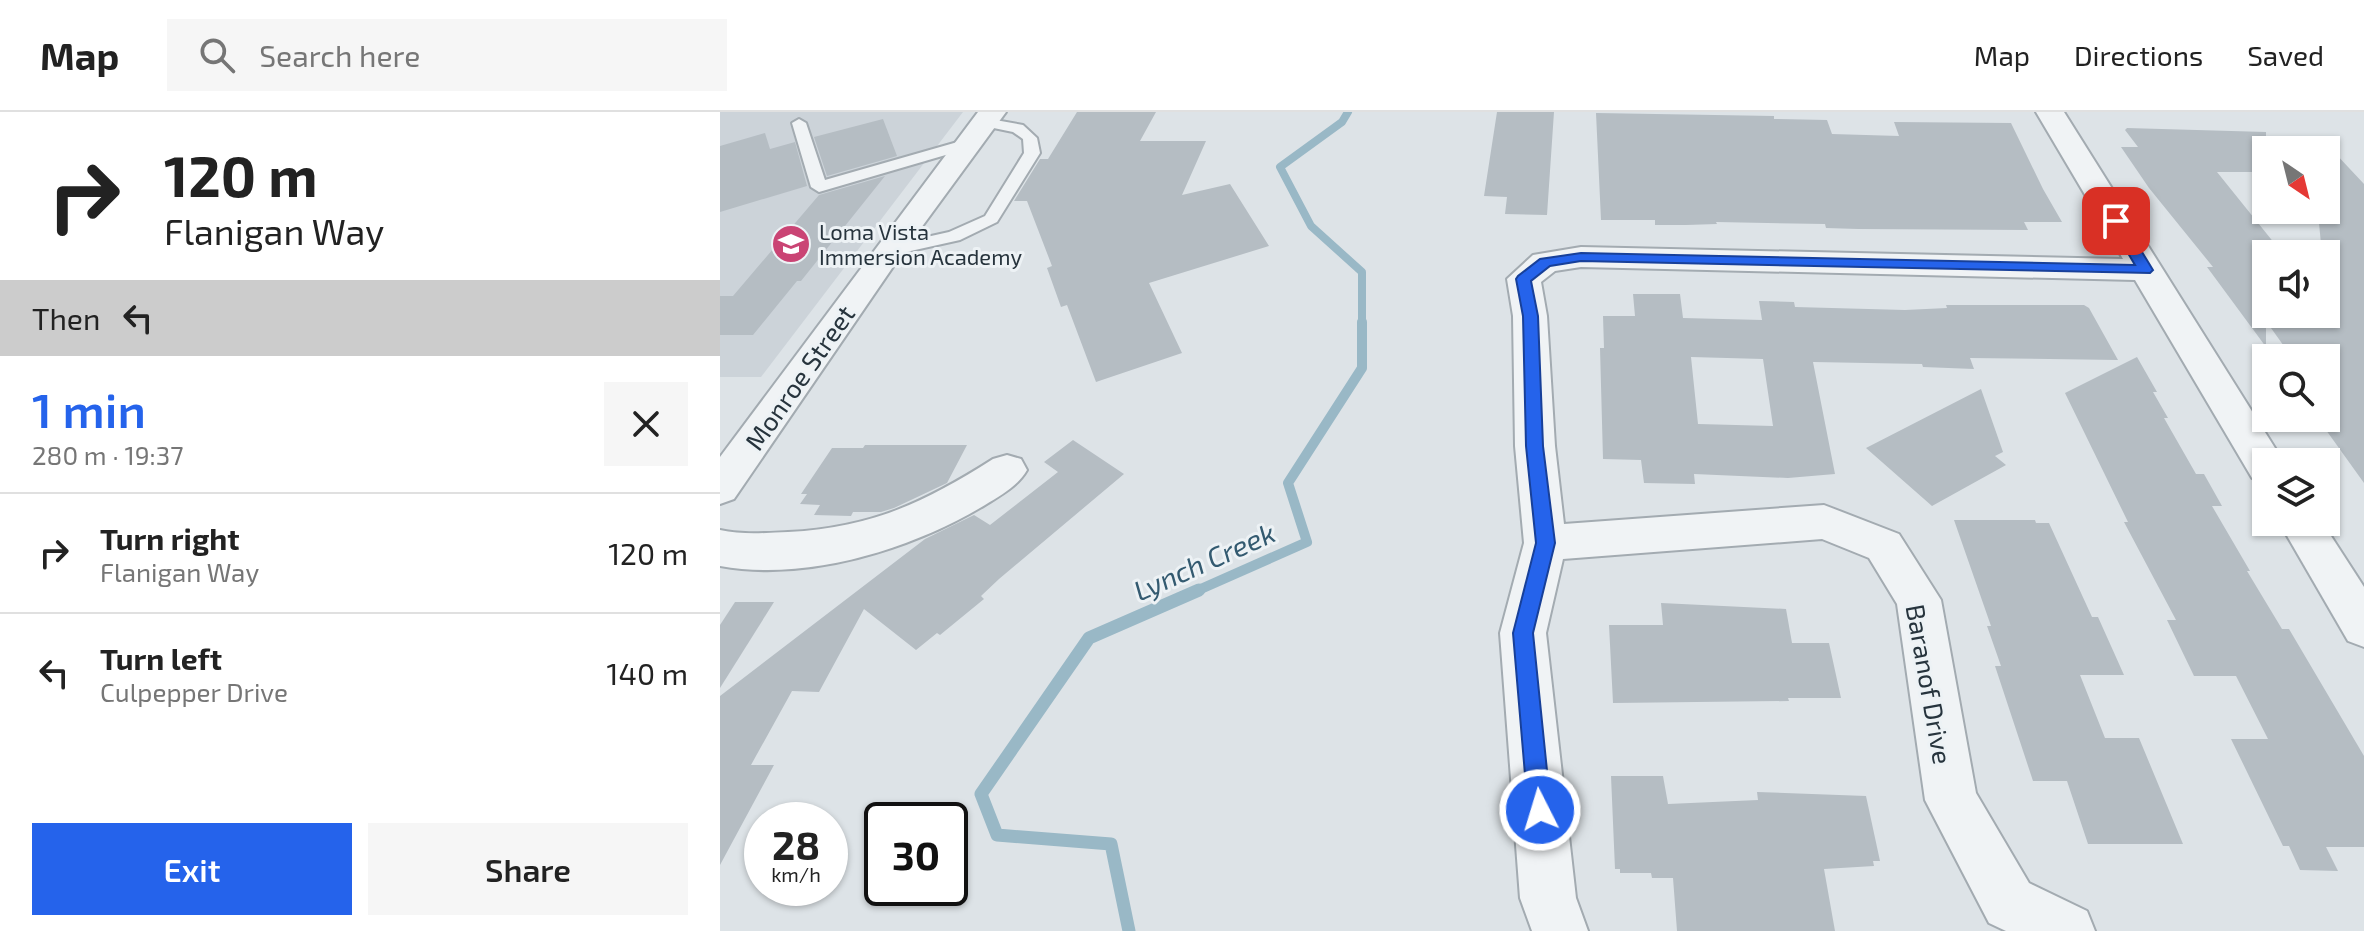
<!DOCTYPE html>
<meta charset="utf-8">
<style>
:root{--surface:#fff;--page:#f6f6f6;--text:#222;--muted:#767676;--line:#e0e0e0;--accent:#2563eb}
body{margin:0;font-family:"Exo 2",sans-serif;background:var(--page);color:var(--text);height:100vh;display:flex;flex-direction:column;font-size:30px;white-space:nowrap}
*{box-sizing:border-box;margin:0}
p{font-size:26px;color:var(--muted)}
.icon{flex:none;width:44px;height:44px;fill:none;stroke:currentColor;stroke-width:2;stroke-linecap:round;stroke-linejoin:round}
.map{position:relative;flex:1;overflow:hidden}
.sheet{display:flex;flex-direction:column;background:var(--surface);width:720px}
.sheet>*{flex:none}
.hud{background:#fff;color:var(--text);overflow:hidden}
.needle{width:52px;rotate:145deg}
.buttons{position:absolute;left:1532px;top:24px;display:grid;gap:16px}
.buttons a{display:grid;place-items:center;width:88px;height:88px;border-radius:0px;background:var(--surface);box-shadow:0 2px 6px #0004;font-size:40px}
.speed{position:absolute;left:24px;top:690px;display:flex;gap:16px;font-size:40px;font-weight:700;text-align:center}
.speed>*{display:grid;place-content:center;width:104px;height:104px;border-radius:50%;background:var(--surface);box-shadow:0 2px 6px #0004;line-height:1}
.speed small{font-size:20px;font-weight:400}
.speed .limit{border:4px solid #111;border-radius:12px;background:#fff;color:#111}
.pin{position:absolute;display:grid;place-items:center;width:68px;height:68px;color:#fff;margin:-34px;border-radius:16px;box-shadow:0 4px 12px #0006}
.me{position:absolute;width:88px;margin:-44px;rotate:355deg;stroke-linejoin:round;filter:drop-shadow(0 0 6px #0008)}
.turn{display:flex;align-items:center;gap:28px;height:168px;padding:0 32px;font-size:36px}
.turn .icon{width:104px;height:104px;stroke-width:2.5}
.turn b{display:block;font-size:56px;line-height:68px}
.then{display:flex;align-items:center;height:76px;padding:0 32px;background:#0003;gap:16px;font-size:30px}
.round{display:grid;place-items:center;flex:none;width:84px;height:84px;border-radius:0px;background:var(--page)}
.head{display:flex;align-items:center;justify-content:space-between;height:136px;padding:0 32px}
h1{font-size:48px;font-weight:600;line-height:60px;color:var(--accent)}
.cta{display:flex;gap:16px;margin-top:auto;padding:16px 32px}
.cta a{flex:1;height:92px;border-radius:0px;background:var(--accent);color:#fff;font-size:32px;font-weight:600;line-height:92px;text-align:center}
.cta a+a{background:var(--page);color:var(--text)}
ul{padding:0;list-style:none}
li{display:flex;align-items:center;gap:24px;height:120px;padding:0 32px;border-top:2px solid var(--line)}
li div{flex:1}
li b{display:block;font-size:30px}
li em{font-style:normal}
header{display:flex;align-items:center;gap:48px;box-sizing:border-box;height:112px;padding:0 40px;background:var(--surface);border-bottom:2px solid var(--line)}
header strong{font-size:38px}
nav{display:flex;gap:44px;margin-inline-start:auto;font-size:28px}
.search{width:560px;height:72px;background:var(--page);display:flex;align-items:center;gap:20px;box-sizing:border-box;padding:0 28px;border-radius:0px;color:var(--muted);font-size:30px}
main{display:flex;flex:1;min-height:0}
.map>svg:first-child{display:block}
.built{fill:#ccd3d9}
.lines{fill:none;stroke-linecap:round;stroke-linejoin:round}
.stream-far2{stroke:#99b8c6;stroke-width:8}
.stream-far1{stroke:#99b8c6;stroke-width:10}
.stream{stroke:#99b8c6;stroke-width:13}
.building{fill:#b5bdc3;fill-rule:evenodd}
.service-casing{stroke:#a3abb1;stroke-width:4}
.minor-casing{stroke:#a3abb1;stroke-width:4}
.service{fill:#f0f3f5;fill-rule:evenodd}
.minor{fill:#f0f3f5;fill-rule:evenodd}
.route{fill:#2563eb;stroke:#184099;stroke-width:2}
.labels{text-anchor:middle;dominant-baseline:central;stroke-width:6;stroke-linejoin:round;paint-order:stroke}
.far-poi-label{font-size:22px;fill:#27343d;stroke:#edf2f5;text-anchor:start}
.street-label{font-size:26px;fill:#27343d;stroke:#edf2f5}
.water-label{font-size:28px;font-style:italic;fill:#335a70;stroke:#edf2f5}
</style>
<header>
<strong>Map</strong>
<div class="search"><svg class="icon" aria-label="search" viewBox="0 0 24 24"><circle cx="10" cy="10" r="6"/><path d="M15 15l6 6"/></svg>Search here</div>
<nav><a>Map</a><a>Directions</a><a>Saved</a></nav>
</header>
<main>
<section class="sheet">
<div class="hud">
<div class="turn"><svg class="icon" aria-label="right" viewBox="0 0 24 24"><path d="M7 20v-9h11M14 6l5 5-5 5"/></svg><div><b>120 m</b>Flanigan Way</div></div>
<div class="then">Then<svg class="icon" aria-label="left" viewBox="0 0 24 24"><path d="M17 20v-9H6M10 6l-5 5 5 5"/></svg></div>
</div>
<div class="head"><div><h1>1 min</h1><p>280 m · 19:37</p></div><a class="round"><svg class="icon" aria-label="close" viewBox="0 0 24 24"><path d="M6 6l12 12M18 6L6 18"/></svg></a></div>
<ul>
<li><svg class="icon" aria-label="right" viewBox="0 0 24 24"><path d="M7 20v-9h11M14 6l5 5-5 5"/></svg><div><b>Turn right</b><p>Flanigan Way</p></div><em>120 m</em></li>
<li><svg class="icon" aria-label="left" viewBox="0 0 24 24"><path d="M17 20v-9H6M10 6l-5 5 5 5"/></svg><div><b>Turn left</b><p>Culpepper Drive</p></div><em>140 m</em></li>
</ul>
<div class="cta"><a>Exit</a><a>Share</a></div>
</section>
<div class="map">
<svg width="1644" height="819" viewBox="0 0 1644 819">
<rect width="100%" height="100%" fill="#dde3e7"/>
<path class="built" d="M0,0H243L41,265H0Z"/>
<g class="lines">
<path class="stream-far2" d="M628,0L622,10L560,55L591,114L642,160V212"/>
<path class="stream-far1" d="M474,480L587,430L568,371L642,256V210"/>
<path class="stream" d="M409,819L391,732L277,723L261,682L369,526L479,478"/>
</g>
<g class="building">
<path d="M357,0H436L420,29H486L462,83L510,72L549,134L429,171L462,241L376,270L347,193L341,195L327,156L332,154L307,89H294L320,47H328Z"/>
<path d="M777,0H834L827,103L785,102L787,85L764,84Z"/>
<path d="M876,1L1054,4V7L1107,8L1112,22L1179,24L1174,10L1291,11L1323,77L1342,110H1304L1308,118L1138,117L1106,116L1105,112L996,110L997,112L966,113H935V108H881Z"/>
<path d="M163,7L177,44L107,64L94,25Z"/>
<path d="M1407,16L1546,20V60H1497L1563,142H1546V202H1606V142H1602L1598,101L1610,104L1606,38H1602L1600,25L1644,72V371L1606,318V246H1578L1572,237H1566L1546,209V235L1487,155H1493L1429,76L1401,35H1418L1405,18Z"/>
<path d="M45,21L50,37L75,30L87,74L0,100V34Z"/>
<path d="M165,64L81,169H77L33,223H0V184H13L99,83Z"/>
<path d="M913,182H960L963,206L1042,208L1039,189L1074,190L1075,195L1185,198L1227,196L1226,193H1364L1369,196L1398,248L1250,246L1254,257L1203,255L1202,252L1093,250L1115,362L1068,366L974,362L975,372L924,371L921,348L883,347L880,236H884L883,204H915ZM971,245L1043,247L1053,314L978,312Z"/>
<path d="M1417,245L1437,280H1433L1448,306H1444L1476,362H1484L1502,394H1492L1530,459H1527L1562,517H1569L1644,644V735H1606L1618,759L1580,758L1569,734H1563L1511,627H1548L1516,564H1474L1447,508H1456L1404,410H1408L1345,281Z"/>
<path d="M1261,277L1283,340L1275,344L1286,353L1212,394L1146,336Z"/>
<path d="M353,328L404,362L279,467L261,484L264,487L220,523L217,521L196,538L144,497L99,580L72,579L31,653H54L0,753V584L205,427L254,403L270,413L338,360L324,350Z"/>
<path d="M145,333H247L227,371L174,396L161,400H133L131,404L94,403L100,393L80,392L87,382H81L112,336H143Z"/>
<path d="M1234,408H1315L1316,411H1329L1372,505H1378L1404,563H1360L1385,626H1419L1463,732H1368L1347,669H1313L1275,554H1281L1267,514H1271Z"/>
<path d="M15,490H54L0,576V513Z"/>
<path d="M941,491L1066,497L1072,531H1109L1121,586H1068L1069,589L893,591L889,513H943Z"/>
<path d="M891,664H943L948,692L1038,688L1037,680L1146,684L1160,749H1153L1154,754L1104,757L1115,819H957L953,766H932L931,761H900V757H895Z"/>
</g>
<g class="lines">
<g class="service-casing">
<g id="service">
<path d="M264,6L303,13L317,26L320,41L277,110L240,128L168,144L162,143L160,139L162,135L229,120L265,104L304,41L303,27L293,20L259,13V7Z"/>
<path d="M79,7L86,11L105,68L248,27L256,32L253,35L99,80L91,75L72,11Z"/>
</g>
</g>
<g class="minor-casing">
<g id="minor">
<path d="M258,0H286L179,146L14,387L0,392V345Z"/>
<path d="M1316,0H1344L1560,344L1563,350H1546V370L1532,366L1415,168L861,155L835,159L821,170L827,204L835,334L844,412L1104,393L1179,422L1221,488L1256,681L1309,771L1367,799L1375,819H1286L1269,811L1205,688L1177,492L1149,446L1102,427L843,447L826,521L856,786L868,819H812L800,786L780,521L804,431L795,334L793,204L787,167L813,143L861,135L1403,147Z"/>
<path d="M287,343L301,347L307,358C298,374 281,383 265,393C192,437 87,470 0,454V418C22,423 45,421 68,420C150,416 204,391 273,347Z"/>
<path d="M1559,410H1602L1644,475V535L1628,529Z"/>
</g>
</g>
<use href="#service" class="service"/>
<use href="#minor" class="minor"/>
</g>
<path class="route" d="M1396,105L1403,109L1433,158L1430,161L861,149L830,154L811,169L818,204L823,334L835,431L813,521L831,698L828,706L820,709L812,706L808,698L793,521L816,431L806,334L803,204L796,167L798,164L820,147L861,141L1415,153L1389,109Z"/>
<defs>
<g id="school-disc" transform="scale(2)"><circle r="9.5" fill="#ca4474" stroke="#edf2f5"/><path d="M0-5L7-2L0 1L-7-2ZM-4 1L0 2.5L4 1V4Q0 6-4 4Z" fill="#fff"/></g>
</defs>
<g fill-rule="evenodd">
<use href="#school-disc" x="71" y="132"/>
</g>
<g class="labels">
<g class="far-poi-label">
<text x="99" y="119">Loma Vista<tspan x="99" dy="25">Immersion Academy</tspan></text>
</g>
<g class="street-label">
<text transform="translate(79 265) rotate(-55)">Monroe Street</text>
<text transform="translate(1210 572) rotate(80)">Baranof Drive</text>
</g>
<g class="water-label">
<text transform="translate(484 449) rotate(-24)">Lynch Creek</text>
</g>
</g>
</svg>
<div class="buttons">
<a><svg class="needle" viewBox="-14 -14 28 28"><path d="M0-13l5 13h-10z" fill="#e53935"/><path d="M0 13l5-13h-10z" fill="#767676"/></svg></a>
<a><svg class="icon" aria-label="sound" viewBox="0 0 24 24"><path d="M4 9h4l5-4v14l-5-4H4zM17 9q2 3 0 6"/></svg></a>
<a><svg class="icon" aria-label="search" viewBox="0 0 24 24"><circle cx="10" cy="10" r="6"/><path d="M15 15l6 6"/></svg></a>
<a><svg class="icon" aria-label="layers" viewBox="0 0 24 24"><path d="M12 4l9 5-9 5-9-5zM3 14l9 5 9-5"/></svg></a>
</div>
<div class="speed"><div>28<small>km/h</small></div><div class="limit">30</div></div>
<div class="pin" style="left:1396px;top:109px;background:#d93025"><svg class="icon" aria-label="arrive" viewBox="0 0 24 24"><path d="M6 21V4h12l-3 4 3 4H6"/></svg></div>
<svg class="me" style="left:820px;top:698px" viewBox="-20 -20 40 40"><circle r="17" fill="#2563eb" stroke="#fff" stroke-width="3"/><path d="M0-11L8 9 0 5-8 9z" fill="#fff"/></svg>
</div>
</main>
